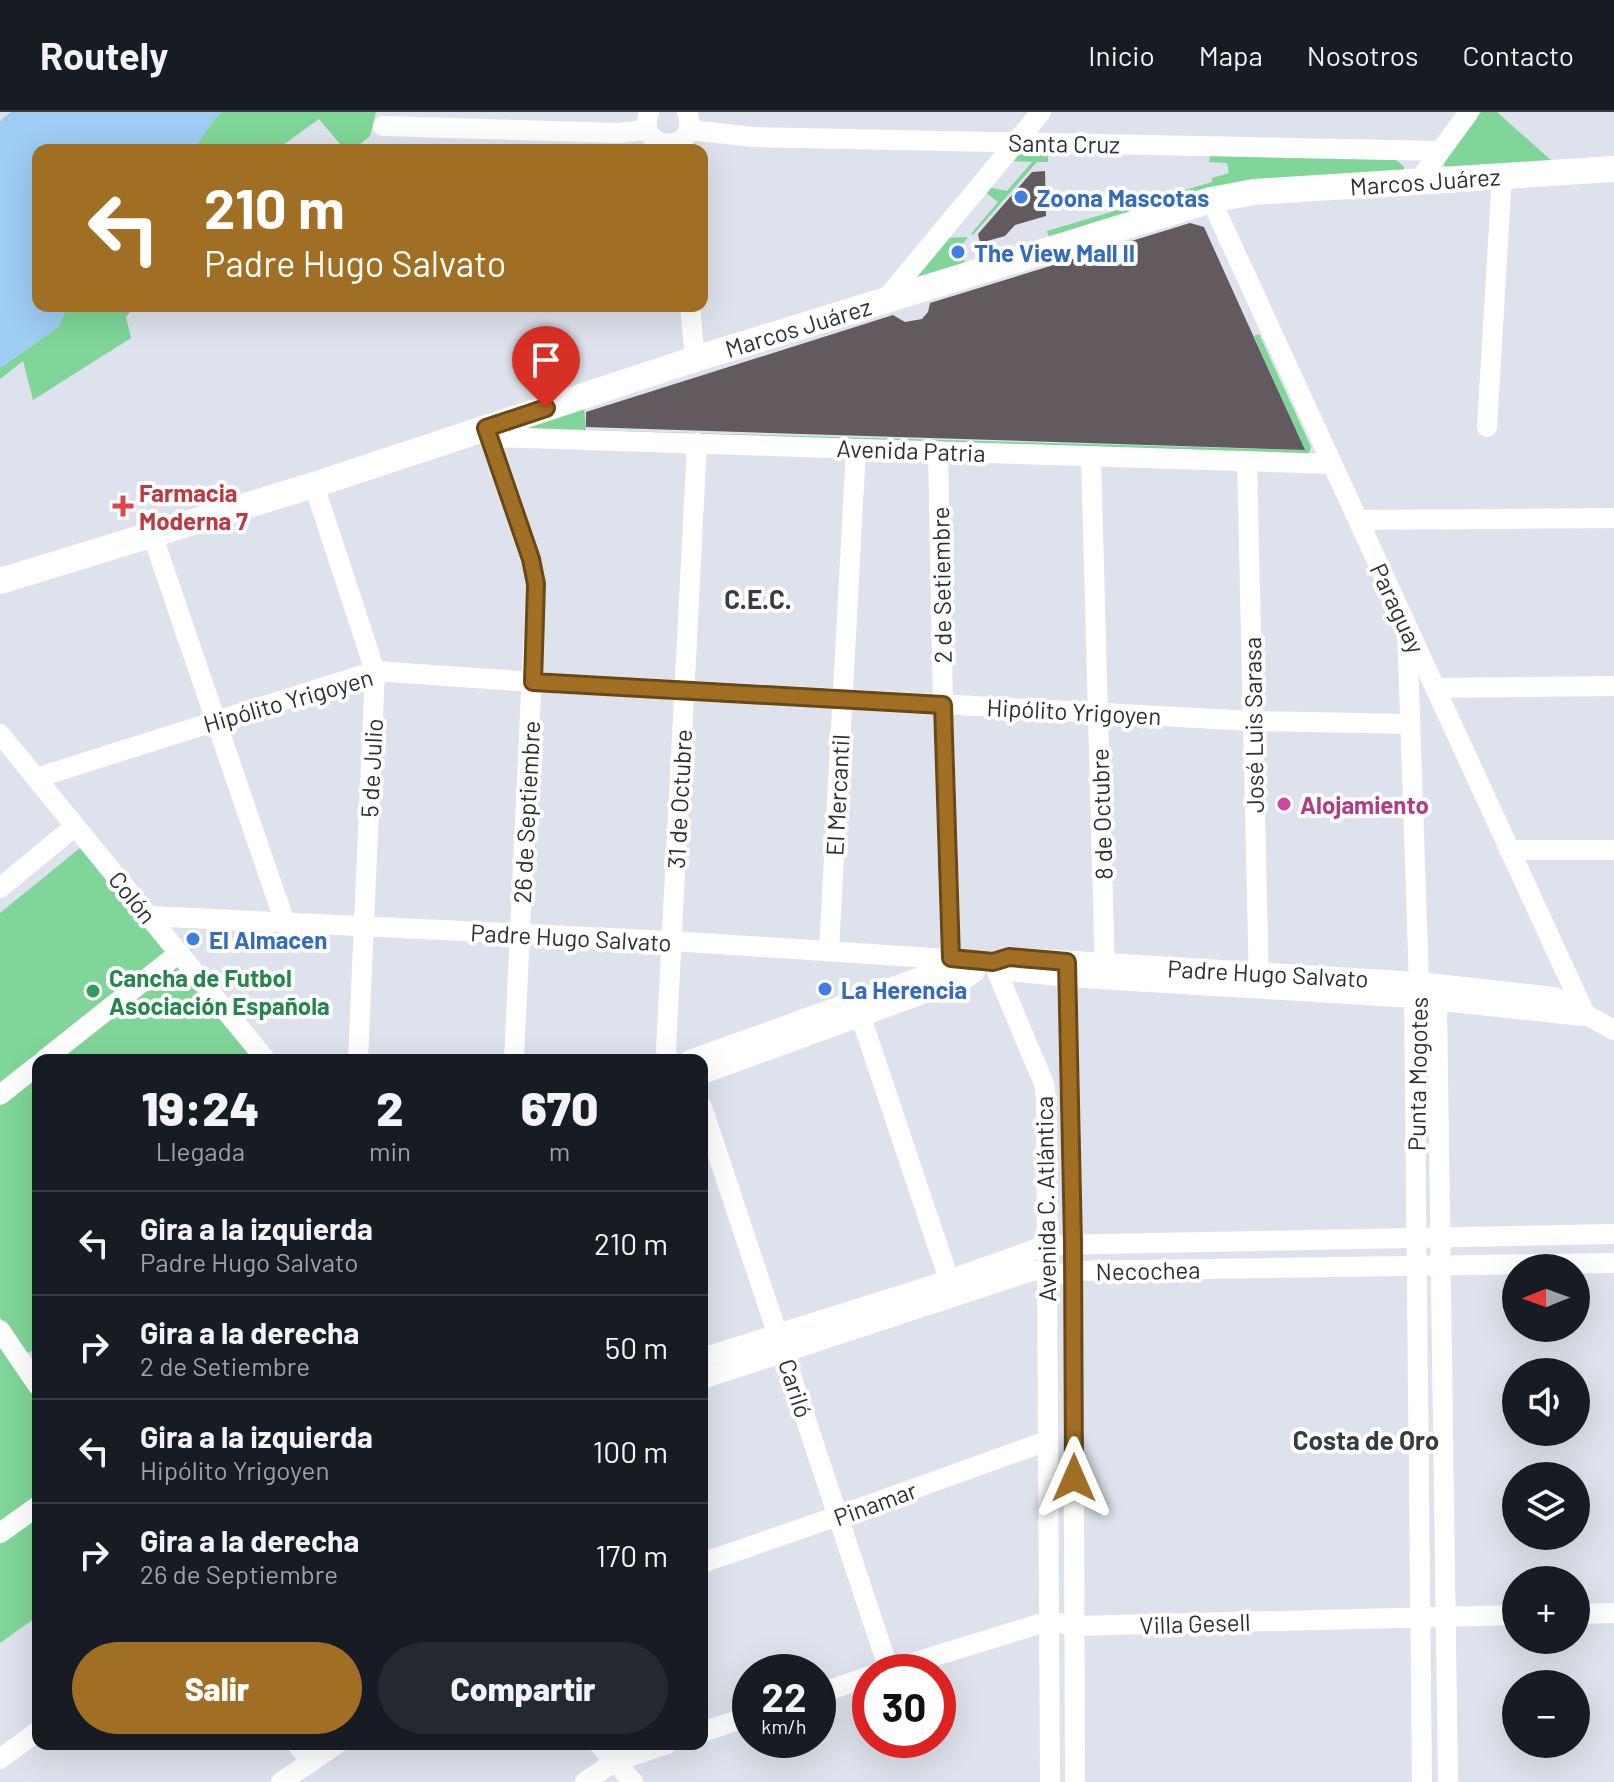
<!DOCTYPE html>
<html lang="es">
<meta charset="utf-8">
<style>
:root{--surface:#171b24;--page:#242831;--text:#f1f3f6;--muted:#9ea1a6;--line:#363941;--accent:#a16f24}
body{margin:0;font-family:Barlow,sans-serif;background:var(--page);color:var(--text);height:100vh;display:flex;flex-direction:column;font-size:30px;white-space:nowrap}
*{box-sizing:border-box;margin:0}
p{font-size:26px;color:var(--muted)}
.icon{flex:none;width:44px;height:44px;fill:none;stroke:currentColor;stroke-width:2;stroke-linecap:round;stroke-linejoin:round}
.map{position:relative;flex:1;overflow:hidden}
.side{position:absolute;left:32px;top:942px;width:676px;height:696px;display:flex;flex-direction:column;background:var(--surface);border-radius:16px;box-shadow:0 8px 32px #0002}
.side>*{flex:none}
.guide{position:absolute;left:32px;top:32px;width:676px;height:168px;border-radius:16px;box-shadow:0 8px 32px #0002;background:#a16f24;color:#fff;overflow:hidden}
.needle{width:52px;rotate:269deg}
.controls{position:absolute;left:1502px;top:1142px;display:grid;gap:16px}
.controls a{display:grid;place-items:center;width:88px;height:88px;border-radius:50%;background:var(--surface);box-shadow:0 8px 32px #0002;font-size:40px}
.speed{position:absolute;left:732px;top:1542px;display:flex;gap:16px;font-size:40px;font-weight:700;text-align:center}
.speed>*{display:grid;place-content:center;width:104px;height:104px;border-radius:50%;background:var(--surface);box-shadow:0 8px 32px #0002;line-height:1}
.speed small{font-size:20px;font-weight:400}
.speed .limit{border:12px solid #d22;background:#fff;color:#111}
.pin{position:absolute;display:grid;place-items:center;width:68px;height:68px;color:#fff;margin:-82px -34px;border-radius:50% 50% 50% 0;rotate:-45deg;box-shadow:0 0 8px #0007}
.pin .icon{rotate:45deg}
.me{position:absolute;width:88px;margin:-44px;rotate:0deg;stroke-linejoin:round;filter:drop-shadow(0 0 6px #0008)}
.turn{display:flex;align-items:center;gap:28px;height:168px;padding:0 40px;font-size:36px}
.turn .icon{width:104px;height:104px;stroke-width:2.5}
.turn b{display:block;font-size:56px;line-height:68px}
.eta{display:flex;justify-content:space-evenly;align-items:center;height:136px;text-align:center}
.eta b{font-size:48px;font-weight:800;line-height:56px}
.action{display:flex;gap:16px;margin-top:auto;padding:16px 40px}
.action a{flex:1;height:92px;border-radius:48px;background:var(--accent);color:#fff;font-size:32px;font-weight:800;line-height:92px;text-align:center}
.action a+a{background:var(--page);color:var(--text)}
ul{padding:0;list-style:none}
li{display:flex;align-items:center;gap:24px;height:104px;padding:0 40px;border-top:2px solid var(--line)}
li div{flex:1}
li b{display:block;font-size:30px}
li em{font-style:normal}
header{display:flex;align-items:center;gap:48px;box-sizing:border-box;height:112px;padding:0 40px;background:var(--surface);border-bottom:2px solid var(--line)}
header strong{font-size:38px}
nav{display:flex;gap:44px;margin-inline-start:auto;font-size:28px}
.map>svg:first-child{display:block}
.green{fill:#7fd698}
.water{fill:#9eccf5}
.building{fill:#635a60}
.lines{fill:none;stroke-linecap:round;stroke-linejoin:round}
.minor{stroke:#fff;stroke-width:20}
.major{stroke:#fff;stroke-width:26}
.route-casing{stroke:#694817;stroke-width:20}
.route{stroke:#a16f24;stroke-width:14}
.shop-dot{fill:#3f7fe0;stroke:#fff;stroke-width:3}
.health-dot{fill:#e0444e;stroke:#fff;stroke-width:3}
.hotel-dot{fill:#d1479c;stroke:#fff;stroke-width:3}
.leisure-dot{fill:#2e9e5b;stroke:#fff;stroke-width:3}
.labels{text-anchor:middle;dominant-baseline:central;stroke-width:8;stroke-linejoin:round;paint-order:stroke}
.street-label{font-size:24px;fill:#2d2f33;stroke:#fff}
.shop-label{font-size:24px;font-weight:bold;fill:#366cbe;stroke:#fff;text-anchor:start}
.health-label{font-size:24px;font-weight:bold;fill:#be3a42;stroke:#fff;text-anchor:start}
.hotel-label{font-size:24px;font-weight:bold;fill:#b23c85;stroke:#fff;text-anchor:start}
.leisure-label{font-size:24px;font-weight:bold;fill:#27864d;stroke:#fff;text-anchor:start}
.neighbourhood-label{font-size:26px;font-weight:bold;fill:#373b43;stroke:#fff}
</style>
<header>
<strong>Routely</strong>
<nav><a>Inicio</a><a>Mapa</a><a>Nosotros</a><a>Contacto</a></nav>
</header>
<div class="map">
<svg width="1614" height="1670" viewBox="0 0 1614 1670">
<rect width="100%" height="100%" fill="#dde2ec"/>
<g class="green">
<path d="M221,0H376L370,24L353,38H345L319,7L276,38H192C203,26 209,12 221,0Z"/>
<path d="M1481,0H1497L1553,50L1447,56L1444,53V44Z"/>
<path d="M1048,38V50H1037L973,123L971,122L998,90L984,79L988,75L1007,79L1032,50L1010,49L1017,40Z"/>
<path d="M1210,41L1395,47L1404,55V58L1049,125L1047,119L1212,70V66L1229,61L1227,51L1209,50Z"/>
<path d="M968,125L961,134L965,152L918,165L917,163L944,126Z"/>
<path d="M68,194H135L126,205L131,226L33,288L23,249L0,267V256L58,215Z"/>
<path d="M1259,222L1311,335L1309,341L1306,342L525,318L524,314L584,294L586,318L1300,338L1303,334L1254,224Z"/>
<path d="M80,736L255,948H38V1236L28,1241L21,1238L0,1205V801Z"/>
<path d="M0,1232L38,1287V1504L0,1531Z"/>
</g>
<path class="water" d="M11,0H221C209,12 203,26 192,38H38V194H68L58,215L0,256V9Z"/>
<g class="building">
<path d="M1045,59L1046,104L1015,113L1005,124L980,131L978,122L1032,60Z"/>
<path d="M1190,111L1204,115L1305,338L586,315V300L893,203L905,210L922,207L928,200L930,191Z"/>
</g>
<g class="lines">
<g class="minor">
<path d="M649,0C634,42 703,42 687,0"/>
<path d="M383,14L618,21L648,18"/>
<path d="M689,18L754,25L1440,39"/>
<path d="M1417,71L1469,0"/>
<path d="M1211,88L1586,904"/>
<path d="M885,188L1041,0"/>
<path d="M690,194L695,247"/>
<path d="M1487,315L1502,64"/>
<path d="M486,316L531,447L536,472L514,948"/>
<path d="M489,325L1332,352"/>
<path d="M938,339L943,593L951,846L964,867"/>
<path d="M1091,344L1105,864"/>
<path d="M1247,349L1259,873"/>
<path d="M314,373L375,559L358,948"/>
<path d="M1358,408L1614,406"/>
<path d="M152,422L285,811"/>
<path d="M1407,515L1419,870L1414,886L1422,1670"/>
<path d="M1435,576L1614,574"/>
<path d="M0,622L266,948"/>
<path d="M36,666L375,559L533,570L1253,609L1410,612"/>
<path d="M1509,738H1614"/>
<path d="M0,776L75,714"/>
<path d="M149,804L672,829L993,850L1009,845L1419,870L1554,885L1614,918"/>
<path d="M829,838L856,337"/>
<path d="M993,850L1044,972L1046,988L1050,1670"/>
<path d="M994,850L1010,859L1067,865L1414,886L1582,904"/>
<path d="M1067,850L1073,1131L1075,1670"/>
<path d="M1419,870L1437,888L1448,1670"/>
<path d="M861,905L949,1168"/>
<path d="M44,948L179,841"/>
<path d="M668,948L666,938L697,331"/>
<path d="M690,948L943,857L951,846"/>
<path d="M702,962L964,867L975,860"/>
<path d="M0,983L38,953"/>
<path d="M702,995L889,1558"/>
<path d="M0,1218L38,1274"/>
<path d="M702,1246L949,1168L1047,1133L1614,1122"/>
<path d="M702,1267L1032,1159C1048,1158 1057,1166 1073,1159L1614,1151"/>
<path d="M0,1421L38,1394"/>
<path d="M702,1451L838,1404L1047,1329"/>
<path d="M1576,1502L1614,1501"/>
<path d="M883,1560L1049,1509L1075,1514L1516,1503"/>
<path d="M818,1582L870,1564"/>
<path d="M702,1620L750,1604"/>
<path d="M297,1632L311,1650"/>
<path d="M599,1632L633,1670"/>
<path d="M0,1647L38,1619"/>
<path d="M281,1670L337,1632"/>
<path d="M585,1670L614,1650L667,1632"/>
</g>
<path class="major" d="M0,469L314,373L695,247L1211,88L1254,80L1614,57"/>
</g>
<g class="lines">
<g class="route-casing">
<path id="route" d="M546,296L486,316L531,447L536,472L533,570L943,593L951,846L993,850L1009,845L1067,850L1073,1131L1074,1366"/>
</g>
<use href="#route" class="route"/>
</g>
<g class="shop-dot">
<circle cx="1021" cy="85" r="8"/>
<circle cx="958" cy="140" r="8"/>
<circle cx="193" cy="827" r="8"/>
<circle cx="825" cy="877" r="8"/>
</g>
<path class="health-dot" d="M119 382h8v8h8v8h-8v8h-8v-8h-8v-8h8z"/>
<circle class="hotel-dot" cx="1284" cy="692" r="8"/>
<circle class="leisure-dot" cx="93" cy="879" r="8"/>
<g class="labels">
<g class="street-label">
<text transform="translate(1064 31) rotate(1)">Santa Cruz</text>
<text transform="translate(1425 69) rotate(-4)">Marcos Juárez</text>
<text transform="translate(798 215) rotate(-17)">Marcos Juárez</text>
<text transform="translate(911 338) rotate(2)">Avenida Patria</text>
<text transform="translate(941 473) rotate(-91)">2 de Setiembre</text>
<text transform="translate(1398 496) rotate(65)">Paraguay</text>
<text transform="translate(288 588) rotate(-16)">Hipólito Yrigoyen</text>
<text transform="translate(1074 599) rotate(3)">Hipólito Yrigoyen</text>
<text transform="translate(1253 613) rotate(-91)">José Luis Sarasa</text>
<text transform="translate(371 656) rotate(-87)">5 de Julio</text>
<text transform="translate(837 683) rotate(-87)">El Mercantil</text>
<text transform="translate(679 687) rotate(-87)">31 de Octubre</text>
<text transform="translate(526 700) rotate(-87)">26 de Septiembre</text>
<text transform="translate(1101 702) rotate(-92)">8 de Octubre</text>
<text transform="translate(133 785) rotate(51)">Colón</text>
<text transform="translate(571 825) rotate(3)">Padre Hugo Salvato</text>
<text transform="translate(1268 861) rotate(3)">Padre Hugo Salvato</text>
<text transform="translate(1417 962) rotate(-89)">Punta Mogotes</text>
<text transform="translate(1045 1087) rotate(-91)">Avenida C. Atlántica</text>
<text transform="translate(1148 1158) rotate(-1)">Necochea</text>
<text transform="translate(796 1276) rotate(72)">Cariló</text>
<text transform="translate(875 1391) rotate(-20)">Pinamar</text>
<text transform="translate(1195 1511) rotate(-2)">Villa Gesell</text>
</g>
<g class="shop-label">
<text x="1037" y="85">Zoona Mascotas</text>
<text x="974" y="140">The View Mall II</text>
<text x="209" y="827">El Almacen</text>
<text x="841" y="877">La Herencia</text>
</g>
<g class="health-label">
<text x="139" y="380">Farmacia<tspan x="139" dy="28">Moderna 7</tspan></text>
</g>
<g class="hotel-label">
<text x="1300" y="692">Alojamiento</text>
</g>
<g class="leisure-label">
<text x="109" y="865">Cancha de Futbol<tspan x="109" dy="28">Asociación Española</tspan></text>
</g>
<g class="neighbourhood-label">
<text x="758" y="486">C.E.C.</text>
<text x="1366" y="1327">Costa de Oro</text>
</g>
</g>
</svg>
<div class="controls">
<a><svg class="needle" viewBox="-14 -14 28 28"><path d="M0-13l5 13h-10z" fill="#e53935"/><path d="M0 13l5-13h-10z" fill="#9ea1a6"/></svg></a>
<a><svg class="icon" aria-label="sound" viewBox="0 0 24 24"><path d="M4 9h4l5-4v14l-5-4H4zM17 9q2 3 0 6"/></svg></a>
<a><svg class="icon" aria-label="layers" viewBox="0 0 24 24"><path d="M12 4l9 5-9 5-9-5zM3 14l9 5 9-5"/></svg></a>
<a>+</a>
<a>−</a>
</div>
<div class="speed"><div>22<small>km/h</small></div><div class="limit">30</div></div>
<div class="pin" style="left:546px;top:296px;background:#d93025"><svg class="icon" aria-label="arrive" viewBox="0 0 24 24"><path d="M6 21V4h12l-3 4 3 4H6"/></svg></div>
<svg class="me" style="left:1074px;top:1366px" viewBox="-20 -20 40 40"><path d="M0-17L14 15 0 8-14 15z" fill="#a16f24" stroke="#fff" stroke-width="4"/></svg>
<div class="guide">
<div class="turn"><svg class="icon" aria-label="left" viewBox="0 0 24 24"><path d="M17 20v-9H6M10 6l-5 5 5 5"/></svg><div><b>210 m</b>Padre Hugo Salvato</div></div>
</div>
<section class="side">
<div class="eta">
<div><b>19:24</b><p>Llegada</p></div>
<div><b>2</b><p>min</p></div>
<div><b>670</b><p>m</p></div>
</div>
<ul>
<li><svg class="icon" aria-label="left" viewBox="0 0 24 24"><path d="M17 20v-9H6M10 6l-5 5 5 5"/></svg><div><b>Gira a la izquierda</b><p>Padre Hugo Salvato</p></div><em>210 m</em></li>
<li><svg class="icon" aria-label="right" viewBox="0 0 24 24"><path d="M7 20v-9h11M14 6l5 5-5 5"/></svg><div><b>Gira a la derecha</b><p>2 de Setiembre</p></div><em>50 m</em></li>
<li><svg class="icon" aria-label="left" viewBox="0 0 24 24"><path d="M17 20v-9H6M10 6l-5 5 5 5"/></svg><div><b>Gira a la izquierda</b><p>Hipólito Yrigoyen</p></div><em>100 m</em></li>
<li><svg class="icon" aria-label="right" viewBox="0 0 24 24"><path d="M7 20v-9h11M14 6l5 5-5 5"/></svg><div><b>Gira a la derecha</b><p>26 de Septiembre</p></div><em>170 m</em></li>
</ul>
<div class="action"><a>Salir</a><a>Compartir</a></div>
</section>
</div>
